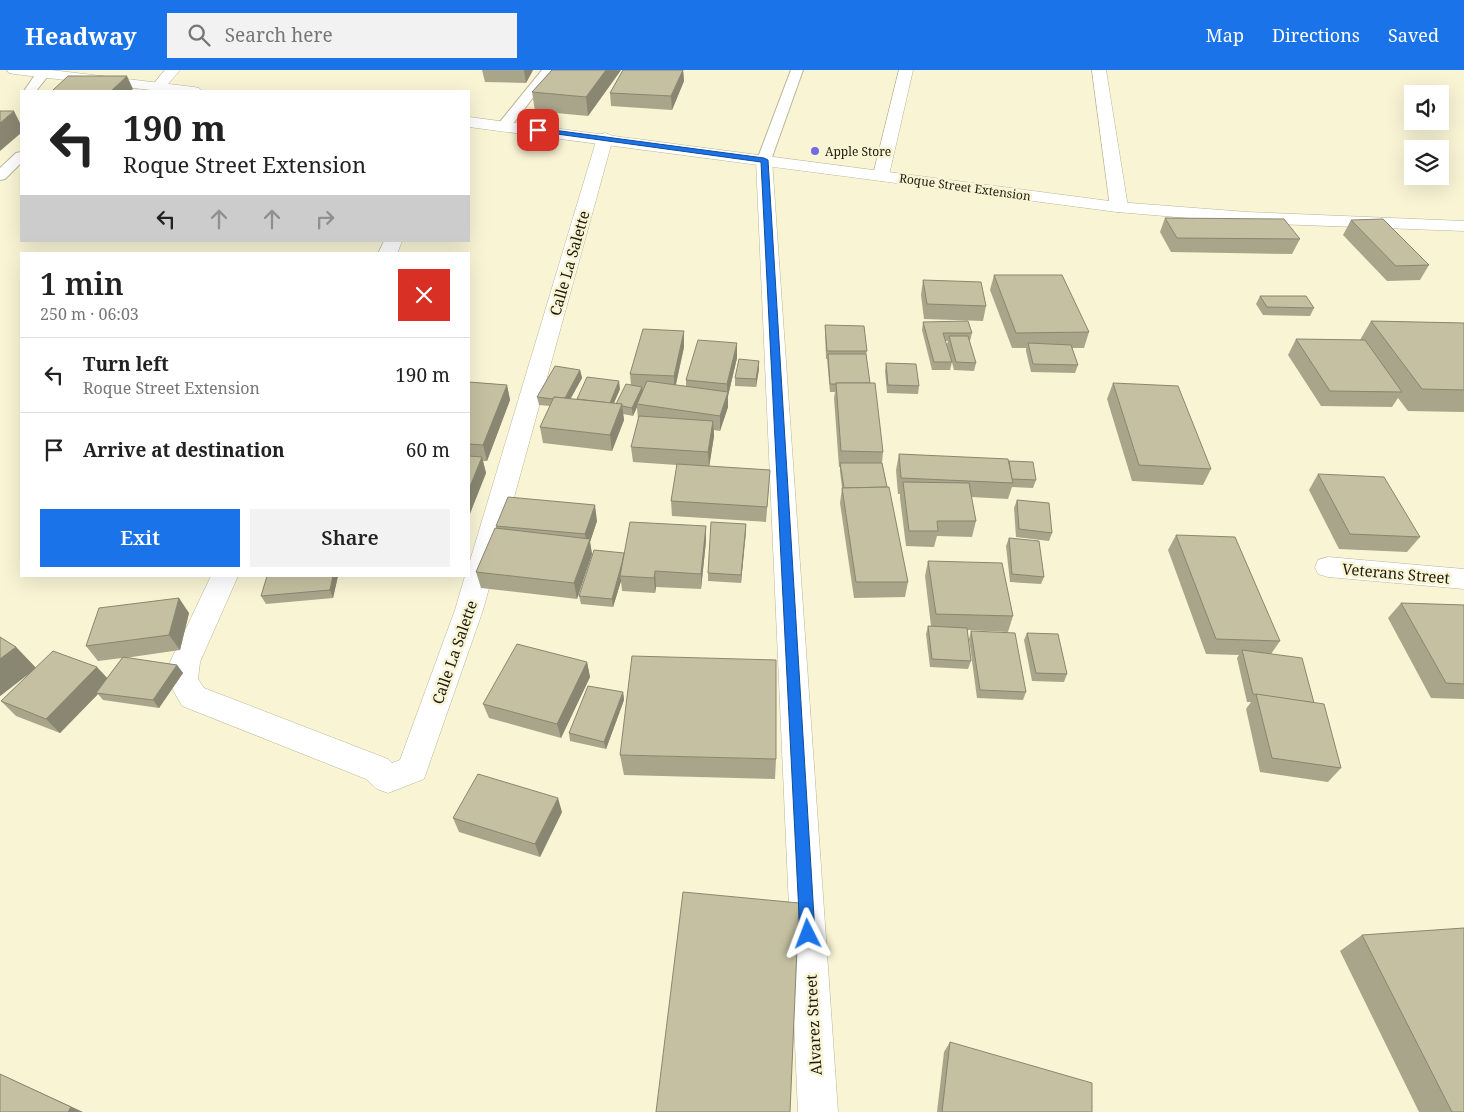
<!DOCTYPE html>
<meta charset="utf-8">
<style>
:root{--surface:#fff;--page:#f2f2f2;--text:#222;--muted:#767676;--line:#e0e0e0;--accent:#1a73e8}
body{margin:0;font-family:"Noto Serif",serif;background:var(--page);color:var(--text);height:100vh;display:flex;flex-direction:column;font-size:19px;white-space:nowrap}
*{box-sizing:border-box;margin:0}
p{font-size:16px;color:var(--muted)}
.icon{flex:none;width:28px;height:28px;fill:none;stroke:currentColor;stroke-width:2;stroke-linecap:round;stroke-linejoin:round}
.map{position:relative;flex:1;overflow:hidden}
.panel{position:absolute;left:20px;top:182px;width:450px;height:325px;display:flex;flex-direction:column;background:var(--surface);border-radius:0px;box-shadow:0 5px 20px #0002}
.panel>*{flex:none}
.hud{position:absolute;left:20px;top:20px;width:450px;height:152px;border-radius:0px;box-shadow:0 5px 20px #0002;background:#fff;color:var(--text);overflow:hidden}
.fabs{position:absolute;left:1404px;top:15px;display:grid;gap:10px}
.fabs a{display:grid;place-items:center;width:45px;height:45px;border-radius:0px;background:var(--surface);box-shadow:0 5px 20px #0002;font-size:25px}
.pin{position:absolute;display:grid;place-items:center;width:42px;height:42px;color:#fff;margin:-21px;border-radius:10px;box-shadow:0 2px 8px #0006}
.me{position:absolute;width:55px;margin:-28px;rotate:357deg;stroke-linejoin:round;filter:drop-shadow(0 0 4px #0008)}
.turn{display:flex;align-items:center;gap:18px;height:105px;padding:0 20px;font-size:22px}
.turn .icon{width:65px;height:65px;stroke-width:2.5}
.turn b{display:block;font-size:35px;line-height:42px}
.lanes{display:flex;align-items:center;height:48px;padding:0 20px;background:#0003;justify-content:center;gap:25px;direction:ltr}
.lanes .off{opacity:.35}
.round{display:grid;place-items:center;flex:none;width:52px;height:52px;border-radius:0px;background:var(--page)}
.headline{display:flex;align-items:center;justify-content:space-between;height:85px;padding:0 20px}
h1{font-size:30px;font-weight:600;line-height:38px}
.action{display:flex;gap:10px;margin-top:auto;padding:10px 20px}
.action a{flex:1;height:58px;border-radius:0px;background:var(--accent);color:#fff;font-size:20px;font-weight:600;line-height:58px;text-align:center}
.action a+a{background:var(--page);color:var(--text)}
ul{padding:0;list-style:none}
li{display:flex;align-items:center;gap:15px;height:75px;padding:0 20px;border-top:1px solid var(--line)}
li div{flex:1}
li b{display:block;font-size:19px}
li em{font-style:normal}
header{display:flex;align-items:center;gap:30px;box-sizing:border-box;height:70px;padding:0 25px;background:var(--accent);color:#fff}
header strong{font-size:24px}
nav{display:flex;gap:28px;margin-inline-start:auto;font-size:18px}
.search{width:350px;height:45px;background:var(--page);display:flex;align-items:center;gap:12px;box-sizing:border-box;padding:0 18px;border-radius:0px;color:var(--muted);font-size:19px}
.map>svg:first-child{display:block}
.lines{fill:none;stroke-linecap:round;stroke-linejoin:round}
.lane-casing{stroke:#b9b596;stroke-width:2}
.street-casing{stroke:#b9b596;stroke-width:1}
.secondary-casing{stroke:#b9b596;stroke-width:1}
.lane{fill:#fff;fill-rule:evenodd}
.street{fill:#fff;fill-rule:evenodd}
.secondary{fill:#fff;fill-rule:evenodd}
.wall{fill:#a9a58a}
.shaded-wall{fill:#898671}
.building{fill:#c4c0a1;stroke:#898671}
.route{fill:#1a73e8;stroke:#114b97}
.poi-dot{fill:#716ce7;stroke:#f8f4d4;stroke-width:2}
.labels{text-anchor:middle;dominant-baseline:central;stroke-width:5;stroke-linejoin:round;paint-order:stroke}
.far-poi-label{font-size:12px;fill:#1c1a0f;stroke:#f8f4d4;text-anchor:start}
.far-street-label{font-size:12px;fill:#1c1a0f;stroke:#f8f4d4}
.street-label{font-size:15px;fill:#1c1a0f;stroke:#f8f4d4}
</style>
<header>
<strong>Headway</strong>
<div class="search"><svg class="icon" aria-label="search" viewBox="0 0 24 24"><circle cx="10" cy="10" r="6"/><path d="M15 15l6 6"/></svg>Search here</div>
<nav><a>Map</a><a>Directions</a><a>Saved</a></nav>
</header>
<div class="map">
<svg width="1464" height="1042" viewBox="0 0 1464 1042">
<rect width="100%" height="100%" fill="#f8f4d4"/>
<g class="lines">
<g class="lane-casing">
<g id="lane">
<path d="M542,0H554L509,59H499L498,56L499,53Z"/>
<path d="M791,0H803L771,90L764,94L759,93L757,90Z"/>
<path d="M41,1L45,2L48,6L36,21H24L37,2Z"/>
<path d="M21,82V93L5,109L0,110V98L16,83Z"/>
</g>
</g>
<g class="street-casing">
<g id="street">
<path d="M165,0H180L163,20H153L151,17Z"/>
<path d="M899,0H913L889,105L887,109H875L873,105Z"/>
<path d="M1092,0H1106L1128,137L1125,141L1119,142L1113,141L1110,137Z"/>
<path d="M605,63L611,65L613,68L483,540L424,709L388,723L377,719L366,709L182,636L168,611L170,592L211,506H238L200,592L198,609L204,618L388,689L392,693L400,690L455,540L465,506H469V494L597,68L599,65Z"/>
<path d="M764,85L770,87L772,90L838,1042H798L756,90L758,87Z"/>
<path d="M384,171H402L397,184H378Z"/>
<path d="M1328,487L1464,499V519L1328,507L1318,504L1315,497L1318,490Z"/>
</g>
</g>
<g class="secondary-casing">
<g id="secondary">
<path d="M7,0H51L194,17L199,18L201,21H159L14,4L9,3Z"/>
<path d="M469,47L1117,132L1247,142L1464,151V161L1247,153L1117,142L469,57Z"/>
</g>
</g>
<use href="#lane" class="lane"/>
<use href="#street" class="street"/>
<use href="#secondary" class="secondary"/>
</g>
<g class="wall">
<path d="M482,0H533L526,13L485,12Z"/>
<path d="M552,0H621L588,46L535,41L532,22Z"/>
<path d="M623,0H683L684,11L672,40L611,36L610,23Z"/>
<path d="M1165,148L1300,169L1292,184L1171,182L1160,162Z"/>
<path d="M1351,150L1429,195L1420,210L1387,211L1343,165Z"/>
<path d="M994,205L1089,262L1084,278H1072L1078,295L1075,303L1031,302L1026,281V278H1012L990,220Z"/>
<path d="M923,210L986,236L983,251L924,249L921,225Z"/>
<path d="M1260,226L1314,238L1310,246L1263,245L1256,234Z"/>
<path d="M1371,251L1464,253V342L1408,341L1398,328L1392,337L1321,336L1288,285L1296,269L1360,270Z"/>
<path d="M923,252L972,263L970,271H969L976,293L974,301L954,300L947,274L948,271H945L952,292L950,300H932L922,260Z"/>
<path d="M825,255L867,281L866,285L870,313L883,382L882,393L908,512L905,527L854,528L840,433L842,418L840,401V397H839L834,328L835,322H830L827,289H826L825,263Z"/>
<path d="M684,261V277L676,315L686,316V310L737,288L728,326V337L720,361L714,360V366L709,396L769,415L766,452L672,446L671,431L677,395L633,392L631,377L638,350L637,337L633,346L623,344L624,350L612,381L543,373L540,357L550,336L539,335L537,327L580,300L582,308L570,329H577L620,319L614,333L616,334L631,315L630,304Z"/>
<path d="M759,291V299L756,317L735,316V308Z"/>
<path d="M886,293L919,316L918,324L887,323L885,301Z"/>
<path d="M469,312L507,315L510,330L487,391H483L486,403L469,446Z"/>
<path d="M1113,313L1211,399L1203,415L1132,411L1107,329Z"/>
<path d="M899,384L1009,391L1036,410L1033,418L1012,417L1008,429L971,427L976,451L972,467L937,466L934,477L906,476L900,428V424H898L896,400Z"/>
<path d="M1318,404L1420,467L1407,482L1339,479L1309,420Z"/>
<path d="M1017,430L1052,463L1049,471L1016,467L1014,438Z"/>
<path d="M597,451L590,472L592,484L577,529L481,518L476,502L496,458V456Z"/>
<path d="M746,454L741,513L708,511V503Z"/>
<path d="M706,456V471L701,519L656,517L655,523L622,521L621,511L613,537L581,534L579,526L624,483Z"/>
<path d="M1176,465L1280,571L1271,584L1314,633L1341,698L1328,712L1260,702L1246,639L1251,632H1247L1237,588L1239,585L1206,584L1168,480Z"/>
<path d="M1009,468L1044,507L1041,514L1010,512L1006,476Z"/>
<path d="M928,491L1013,546L1008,562L967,560L971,591L968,599L930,597L926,564L928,556H931L925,506Z"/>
<path d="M338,506L333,528L266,534L261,526Z"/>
<path d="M1401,533L1464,535V629L1431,628L1388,548Z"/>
<path d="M189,543L180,580L125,588L177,595L183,603L159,638L103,630L98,624L60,663L16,646L1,631L34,600L0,626V567L16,577L36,598L107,608L122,588L98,591L86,576Z"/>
<path d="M971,561L1026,622L1023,630L977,628L969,569Z"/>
<path d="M1027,563L1067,604L1064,612L1032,611L1024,570Z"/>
<path d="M587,592L590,607L561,668L489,648L483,634Z"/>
<path d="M623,622L624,630L606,679L570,671L569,663Z"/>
<path d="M620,685L776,689L775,709L624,705Z"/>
<path d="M562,742L540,787L459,762L453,748Z"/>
<path d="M1362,865L1464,1042H1419L1340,881Z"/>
<path d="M950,972L1092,1042H937L944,982Z"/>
</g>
<g class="shaded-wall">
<path d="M524,0H533L526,13Z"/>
<path d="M606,0H621L588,46L586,27Z"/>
<path d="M683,0L684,11L672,40L671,26Z"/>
<path d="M127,6L133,19L130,21H111Z"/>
<path d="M14,41L21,55V63L0,81V53Z"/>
<path d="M684,261V277L674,322V306Z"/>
<path d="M737,273V288L728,326V337L720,361V346L727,325V314Z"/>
<path d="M759,291V299L756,317V309Z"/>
<path d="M580,300L582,308L565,339L564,331Z"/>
<path d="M619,311L620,319L610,342L609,334Z"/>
<path d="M507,315L510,330L487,391L483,375Z"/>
<path d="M642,317L643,325L637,334V337L633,346L632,338Z"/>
<path d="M622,334L624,350L612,381L610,365Z"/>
<path d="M713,351L714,366L709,398L708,382Z"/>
<path d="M482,387L486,403L469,446V419Z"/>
<path d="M595,435L597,451L590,472L592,484L577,529L574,513L587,476L585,464Z"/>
<path d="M746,454V462L741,513V505Z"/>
<path d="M706,456V471L701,519V504Z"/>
<path d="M625,483L620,506L621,511L613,537L612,529Z"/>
<path d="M655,501L656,517L655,523L654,508Z"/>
<path d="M333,506H338L333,528L330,520Z"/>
<path d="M179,528L189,543L180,580L169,565Z"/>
<path d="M16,577L36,598L0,626V589Z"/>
<path d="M587,592L590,607L561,668L557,654Z"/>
<path d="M177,595L183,603L159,638L153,630Z"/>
<path d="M97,597L110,611L96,623L98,624L60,663L46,649Z"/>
<path d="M623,622L624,630L606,679L604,672Z"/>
<path d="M558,728L562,742L540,787L535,774Z"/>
<path d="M0,1004L83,1042H68Z"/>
</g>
<g class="building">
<path d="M552,0H606L586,27L532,22Z"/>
<path d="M623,0H683L671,26L610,23Z"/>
<path d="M68,6H127L111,21H52Z"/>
<path d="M0,41H14L0,53Z"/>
<path d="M1165,148L1284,149L1300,169L1177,168Z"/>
<path d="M1383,149L1429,195L1396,196L1351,150Z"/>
<path d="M994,205H1062L1089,262L1016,263Z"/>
<path d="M923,210L981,212L986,236L927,234Z"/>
<path d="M1260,226H1306L1314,238L1267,237Z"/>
<path d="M968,251L972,263H943L952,292H934L923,252Z"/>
<path d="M1371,251L1464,253V320L1422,319Z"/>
<path d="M825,255L864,256L867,281H827Z"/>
<path d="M643,259L684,261L674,306L630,304Z"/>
<path d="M949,266H968L976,293L956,292Z"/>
<path d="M1296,269L1365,270L1402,322L1330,321Z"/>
<path d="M698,270L737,273L727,314L686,310Z"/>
<path d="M1028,273L1071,275L1078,295L1033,294Z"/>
<path d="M828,284H866L870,313H836V314H830Z"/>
<path d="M739,289L759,291L756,309L735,308Z"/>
<path d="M886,293L916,294L919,316L888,315Z"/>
<path d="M555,296L580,300L565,328L554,327L553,329L537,327Z"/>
<path d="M587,307L619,311L610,333L577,329Z"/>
<path d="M647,311L728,322L720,346L637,334Z"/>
<path d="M469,312L507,315L483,375L469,374Z"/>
<path d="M836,313H875L883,382L841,381Z"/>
<path d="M1113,313L1178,316L1211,399L1139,395Z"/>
<path d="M626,314L642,317L632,338L622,336V334H616Z"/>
<path d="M554,327L622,334L610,365L540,357Z"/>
<path d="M639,346L713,351L708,382L631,377Z"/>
<path d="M899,384L1008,389L1013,413L901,408Z"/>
<path d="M469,386L482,387L469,419Z"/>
<path d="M1009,391L1033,392L1036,410L1012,409Z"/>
<path d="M840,393H882L887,417L844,418Z"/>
<path d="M677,394L770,400L767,437L671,431Z"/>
<path d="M1318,404L1384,407L1420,467L1350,464Z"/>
<path d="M903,412L969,413L976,451H937L938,461H909Z"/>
<path d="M889,417L908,512H856L842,418Z"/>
<path d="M508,427L595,435L585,464L496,456Z"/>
<path d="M1017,430L1049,433L1052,463L1019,459Z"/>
<path d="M630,452L706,456L701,504L655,501L654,508L620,506Z"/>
<path d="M711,452L746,454L741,505L708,503Z"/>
<path d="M495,458L590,469L574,513L476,502Z"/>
<path d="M1176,465L1235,467L1280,571L1216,569Z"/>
<path d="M1009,468L1039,471L1044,507L1012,504Z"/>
<path d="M594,480L624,483L622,493L612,529L579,526Z"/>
<path d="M928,491L1002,493L1013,546L936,544Z"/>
<path d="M267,506H333L330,520L261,526Z"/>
<path d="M179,528L169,565L86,576L99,538Z"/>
<path d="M1401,533L1464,535V614L1446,613Z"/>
<path d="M928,556L967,558L971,591L932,589Z"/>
<path d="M971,561L1015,563L1026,622L980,620Z"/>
<path d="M1027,563L1058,564L1067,604L1036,603Z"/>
<path d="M0,567L16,577L0,589Z"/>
<path d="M517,574L587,592L557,654L483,634Z"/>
<path d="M1242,580L1302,588L1314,633L1253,624Z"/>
<path d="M53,581L97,597L46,649L1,631Z"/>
<path d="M632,586L776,590V689L620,685Z"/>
<path d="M123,587L177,595L153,630L96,623Z"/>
<path d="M588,616L623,622L604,672L569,663Z"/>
<path d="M1256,624L1324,634L1341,698L1272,688Z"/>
<path d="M478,704L558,728L535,774L453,748Z"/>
<path d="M683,822L799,833L790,1042H656Z"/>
<path d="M1464,858V1042H1452L1362,865Z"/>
<path d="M950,972L1092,1013V1042H942Z"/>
<path d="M0,1004L71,1037L68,1042H0Z"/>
</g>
<path class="route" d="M538,58L764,88L768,90L815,864L813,869L808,871L802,869L800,864L761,92L535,61L534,60Z"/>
<circle class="poi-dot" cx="815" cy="81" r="5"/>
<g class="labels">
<g class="far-poi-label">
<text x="825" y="81">Apple Store</text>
</g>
<g class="far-street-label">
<text transform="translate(965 117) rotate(8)">Roque Street Extension</text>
</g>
<g class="street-label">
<text transform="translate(569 193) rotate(-74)">Calle La Salette</text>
<text transform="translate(1396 503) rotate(5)">Veterans Street</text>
<text transform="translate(454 582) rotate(-71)">Calle La Salette</text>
<text transform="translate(813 955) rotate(-93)">Alvarez Street</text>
</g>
</g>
</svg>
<div class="fabs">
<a><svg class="icon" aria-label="sound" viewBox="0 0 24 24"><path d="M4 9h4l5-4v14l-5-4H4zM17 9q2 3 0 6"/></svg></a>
<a><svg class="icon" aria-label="layers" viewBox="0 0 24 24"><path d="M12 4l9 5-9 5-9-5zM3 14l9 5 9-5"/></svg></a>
</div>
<div class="pin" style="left:538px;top:60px;background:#d93025"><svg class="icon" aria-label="arrive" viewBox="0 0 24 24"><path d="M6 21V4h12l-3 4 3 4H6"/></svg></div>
<svg class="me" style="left:808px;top:864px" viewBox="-20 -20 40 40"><path d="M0-17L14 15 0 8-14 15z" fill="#1a73e8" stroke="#fff" stroke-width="4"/></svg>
<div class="hud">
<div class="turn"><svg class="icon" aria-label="left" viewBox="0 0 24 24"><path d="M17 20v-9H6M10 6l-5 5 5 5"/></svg><div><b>190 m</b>Roque Street Extension</div></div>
<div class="lanes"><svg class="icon" aria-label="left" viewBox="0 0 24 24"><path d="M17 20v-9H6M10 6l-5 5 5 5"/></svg><svg class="icon off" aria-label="ahead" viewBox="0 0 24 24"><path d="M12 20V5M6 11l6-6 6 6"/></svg><svg class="icon off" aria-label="ahead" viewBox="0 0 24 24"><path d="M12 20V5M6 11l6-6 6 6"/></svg><svg class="icon off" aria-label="right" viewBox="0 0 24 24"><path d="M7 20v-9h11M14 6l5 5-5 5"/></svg></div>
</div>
<section class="panel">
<div class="headline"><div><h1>1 min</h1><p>250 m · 06:03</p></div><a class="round" style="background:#d93025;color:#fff"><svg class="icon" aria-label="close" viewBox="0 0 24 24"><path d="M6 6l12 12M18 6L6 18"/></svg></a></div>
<ul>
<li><svg class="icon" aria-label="left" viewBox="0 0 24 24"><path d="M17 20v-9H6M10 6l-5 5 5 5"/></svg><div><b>Turn left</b><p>Roque Street Extension</p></div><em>190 m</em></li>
<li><svg class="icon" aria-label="arrive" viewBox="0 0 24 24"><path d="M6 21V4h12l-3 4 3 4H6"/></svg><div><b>Arrive at destination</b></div><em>60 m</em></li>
</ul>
<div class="action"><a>Exit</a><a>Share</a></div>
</section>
</div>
